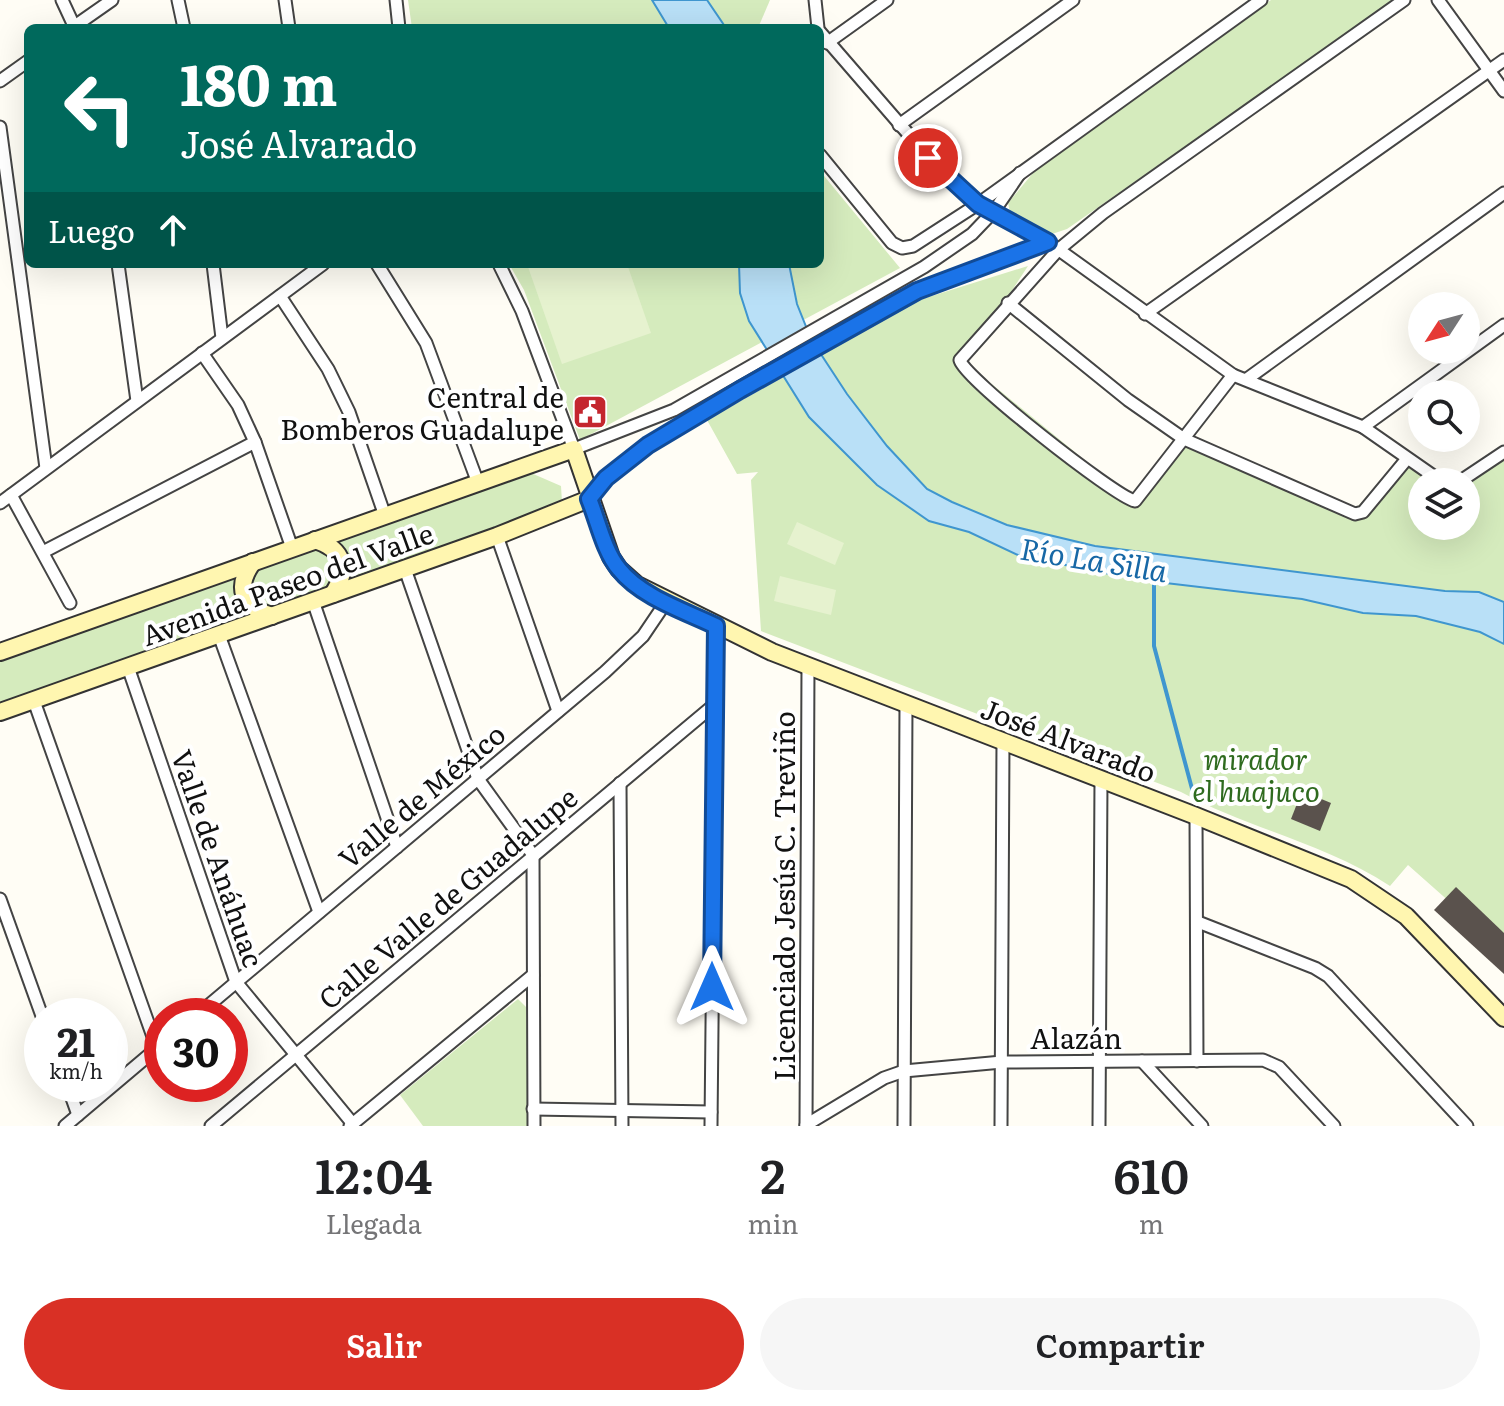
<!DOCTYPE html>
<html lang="es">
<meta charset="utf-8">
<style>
:root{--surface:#fff;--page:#f6f6f6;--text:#202124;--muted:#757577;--accent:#d93025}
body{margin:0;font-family:Literata,serif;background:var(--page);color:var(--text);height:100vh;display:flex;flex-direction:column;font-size:30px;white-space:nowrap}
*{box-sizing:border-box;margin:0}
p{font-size:26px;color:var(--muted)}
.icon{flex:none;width:44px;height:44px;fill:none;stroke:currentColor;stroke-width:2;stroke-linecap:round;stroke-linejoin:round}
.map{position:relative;height:1126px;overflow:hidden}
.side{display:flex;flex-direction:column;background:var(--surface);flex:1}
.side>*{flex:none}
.guide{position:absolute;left:24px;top:24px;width:800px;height:244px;border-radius:12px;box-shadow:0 8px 32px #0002;background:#00695c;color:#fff;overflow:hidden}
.needle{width:52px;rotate:234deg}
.controls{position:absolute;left:1408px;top:292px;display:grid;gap:16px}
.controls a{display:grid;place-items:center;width:72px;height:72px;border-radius:50%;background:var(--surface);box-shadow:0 8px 32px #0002;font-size:40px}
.speed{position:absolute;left:24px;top:998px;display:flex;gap:16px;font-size:40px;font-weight:700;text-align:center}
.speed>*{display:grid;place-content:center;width:104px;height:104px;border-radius:50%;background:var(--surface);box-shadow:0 8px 32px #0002;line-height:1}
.speed small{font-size:20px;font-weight:400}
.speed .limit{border:12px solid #d22;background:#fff;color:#111}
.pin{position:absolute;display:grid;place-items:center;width:68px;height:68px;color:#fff;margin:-34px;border:4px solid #fff;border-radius:50%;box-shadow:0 2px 8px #0007}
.me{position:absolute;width:88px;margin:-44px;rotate:0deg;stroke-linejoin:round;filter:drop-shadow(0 0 6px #0008)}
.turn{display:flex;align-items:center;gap:28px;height:168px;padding:0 24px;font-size:36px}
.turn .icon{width:104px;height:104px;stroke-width:2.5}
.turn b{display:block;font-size:56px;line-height:68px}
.then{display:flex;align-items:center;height:76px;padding:0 24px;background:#0003;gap:16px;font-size:30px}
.eta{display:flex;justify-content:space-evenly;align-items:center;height:136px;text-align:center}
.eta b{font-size:48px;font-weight:600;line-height:56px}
.button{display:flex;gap:16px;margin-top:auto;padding:16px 24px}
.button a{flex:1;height:92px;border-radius:48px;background:var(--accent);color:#fff;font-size:32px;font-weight:600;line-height:92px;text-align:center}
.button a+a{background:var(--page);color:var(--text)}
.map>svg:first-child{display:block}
.green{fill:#d5ebbd}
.pitch{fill:#e6f2cf}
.water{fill:#b9e0f7;stroke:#3f96cf;stroke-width:2}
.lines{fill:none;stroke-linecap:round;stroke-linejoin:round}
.stream{stroke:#3f96cf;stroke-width:4}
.building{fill:#5a524d}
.street-casing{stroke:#444;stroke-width:15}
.secondary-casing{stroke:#333;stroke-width:20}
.street{stroke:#fff;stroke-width:11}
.secondary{stroke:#fff6b0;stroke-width:16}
.route-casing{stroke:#114b97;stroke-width:20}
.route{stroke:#1a73e8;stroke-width:14}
.labels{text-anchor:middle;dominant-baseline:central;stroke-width:8;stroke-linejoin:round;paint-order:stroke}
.poi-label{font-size:28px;fill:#111;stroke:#fff;text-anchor:end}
.street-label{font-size:28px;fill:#111;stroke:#fff}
.park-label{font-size:28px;font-style:italic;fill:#2f6b1f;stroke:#fff}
.water-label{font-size:30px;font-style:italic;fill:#1768a6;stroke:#fff}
</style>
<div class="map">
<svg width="1504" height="1126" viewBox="0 0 1504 1126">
<rect width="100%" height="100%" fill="#fffdf5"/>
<g class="green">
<path d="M408,0H770L758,28H412Z"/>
<path d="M1271,0H1395L1067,229L1049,235L1010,212L1008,203L1038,167Z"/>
<path d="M820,171L900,268L580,440L524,290L509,264H820Z"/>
<path d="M1028,266L965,362L1131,498L1184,439L1352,512L1402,462L1446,482H1422V526H1466V482L1504,449V950L1408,865L1390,886C1324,843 1249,829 1181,792L761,631L751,480L758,472L737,474L707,420L919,300Z"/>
<path d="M531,473L561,486L562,502L556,507L0,704V660Z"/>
<path d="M518,999L526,1007L531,1126H423L400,1095Z"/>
</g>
<g class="pitch">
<path d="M527,264H627L651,333L562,364Z"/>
<path d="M797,522L844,543L835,565L787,544Z"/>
<path d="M780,576L836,590L831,615L774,601Z"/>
</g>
<g class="water">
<path d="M652,0H707L726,28H669Z"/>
<path d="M739,264H789L797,304L811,339L847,394L887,446L927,489L952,502L1007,525L1095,546L1445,591L1479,592L1504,602V644L1480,632L1416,616L1363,613L1302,599L1140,580L1020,556L969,532L929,521L877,485L809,417L749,321L740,293Z"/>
</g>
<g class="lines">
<path class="stream" d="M1154,576V646L1195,800"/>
</g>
<g class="building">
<path d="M1302,791L1331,803L1320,831L1291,819Z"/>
<path d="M1456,887L1504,933V974L1434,910Z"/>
</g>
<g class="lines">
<g class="street-casing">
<g id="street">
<path d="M62,0L75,28"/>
<path d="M178,0L184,28"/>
<path d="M285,0L289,28"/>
<path d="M396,0L399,28"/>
<path d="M815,0L818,28"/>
<path d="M1438,0L1504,91"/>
<path d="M72,28L112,0"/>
<path d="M820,32L943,174L978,204L1048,242L1233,375L1363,427L1442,482"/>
<path d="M827,43L887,0"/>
<path d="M0,81L28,61"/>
<path d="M899,125L1073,0"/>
<path d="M0,127L46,468"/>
<path d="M820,155L892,243L902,248L913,246L978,204L1261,0"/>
<path d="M118,264L137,401"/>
<path d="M213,264L222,338"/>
<path d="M377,264L426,343L478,483"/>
<path d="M499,264L522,311L574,449L674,410L924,267L972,234L994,211L1020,173"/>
<path d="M280,296L328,369L349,412L385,516"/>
<path d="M1008,303L1128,400L1184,439L1355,514L1363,512L1406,460"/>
<path d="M1145,314L1504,60"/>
<path d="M202,353L238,405L255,442L292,548"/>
<path d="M1233,375L1135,501C1114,496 964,378 960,360L1058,250L1103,213L1404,0"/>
<path d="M1247,379L1504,193"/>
<path d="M1363,427L1504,325"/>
<path d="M1459,482L1504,452"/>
<path d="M11,495L70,603"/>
<path d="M589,499L606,478L648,445L740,390L917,291L1048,242"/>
<path d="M0,503L323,264"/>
<path d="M497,536L558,711"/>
<path d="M43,552L255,442"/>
<path d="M405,569L478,779L533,855L534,1126"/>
<path d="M313,601L397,847"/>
<path d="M219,635L319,912"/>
<path d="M128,667L236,982L353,1124"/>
<path d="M34,701L157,1048"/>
<path d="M620,783L622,1126"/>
<path d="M1196,816L1197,1061"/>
<path d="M0,899L42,1016"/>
<path d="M1198,922L1315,968L1328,976L1467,1126"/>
<path d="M196,1016L605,672L643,636L666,602"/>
<path d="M1142,1061L1202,1126"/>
<path d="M67,1084L78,1115"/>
<path d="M533,1109L711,1112"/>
<path d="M806,1125L884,1078L904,1071L1002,1062L1263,1060L1279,1067L1334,1126"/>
<path d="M65,1126L162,1044"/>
<path d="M211,1126L714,705"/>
<path d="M350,1126L533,975"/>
<path d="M711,1126L716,626"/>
<path d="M806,1126L808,666"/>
<path d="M904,1126L906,704"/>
<path d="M1001,1126L1003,742"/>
<path d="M1099,1126L1101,780"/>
</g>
</g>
<g class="secondary-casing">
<g id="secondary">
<path d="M315,540C344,549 349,569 333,594"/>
<path d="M253,562C234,588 243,607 272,616"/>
<path d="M0,652L574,449L611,557L619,569L637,585L772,652L1196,816L1351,879L1406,916L1504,1018"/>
<path d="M0,712L497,536L589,499"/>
</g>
</g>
<use href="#street" class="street"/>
<use href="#secondary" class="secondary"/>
</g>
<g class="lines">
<g class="route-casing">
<path id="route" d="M712,987L716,626C685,611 641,597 619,569C604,551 598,521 589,499L606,478L648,445L740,390L917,291L1048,242L978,204L928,158"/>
</g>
<use href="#route" class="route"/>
</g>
<defs>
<g id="civic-square" transform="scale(1.8)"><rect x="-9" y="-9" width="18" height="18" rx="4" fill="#c4262e" stroke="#fff"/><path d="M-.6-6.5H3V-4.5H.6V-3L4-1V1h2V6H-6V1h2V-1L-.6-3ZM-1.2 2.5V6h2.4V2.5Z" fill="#fff"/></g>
</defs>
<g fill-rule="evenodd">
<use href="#civic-square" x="590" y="412"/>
</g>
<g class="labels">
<g class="poi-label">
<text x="564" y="396">Central de<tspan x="564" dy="32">Bomberos Guadalupe</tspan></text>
</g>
<g class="street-label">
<text transform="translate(287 583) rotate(-20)">Avenida Paseo del Valle</text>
<text transform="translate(1069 739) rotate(21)">José Alvarado</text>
<text transform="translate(421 795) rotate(-40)">Valle de México</text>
<text transform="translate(219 858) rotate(71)">Valle de Anáhuac</text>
<text transform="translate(783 896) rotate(-90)">Licenciado Jesús C. Treviño</text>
<text transform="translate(447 897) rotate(-40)">Calle Valle de Guadalupe</text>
<text x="1076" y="1037">Alazán</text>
</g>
<g class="park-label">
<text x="1256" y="758">mirador<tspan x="1256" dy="32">el huajuco</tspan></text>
</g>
<g class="water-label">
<text transform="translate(1094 558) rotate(9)">Río La Silla</text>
</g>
</g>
</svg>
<div class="controls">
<a><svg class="needle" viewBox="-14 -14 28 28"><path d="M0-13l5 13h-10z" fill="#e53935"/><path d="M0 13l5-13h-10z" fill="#757577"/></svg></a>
<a><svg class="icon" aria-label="search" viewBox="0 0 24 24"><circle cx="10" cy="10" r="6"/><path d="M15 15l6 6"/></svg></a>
<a><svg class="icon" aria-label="layers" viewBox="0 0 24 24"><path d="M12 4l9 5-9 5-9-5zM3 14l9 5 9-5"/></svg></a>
</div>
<div class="speed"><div>21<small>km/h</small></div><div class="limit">30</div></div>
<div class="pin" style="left:928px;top:158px;background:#d93025"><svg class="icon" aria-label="arrive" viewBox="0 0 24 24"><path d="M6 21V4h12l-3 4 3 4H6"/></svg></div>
<svg class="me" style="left:712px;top:987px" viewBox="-20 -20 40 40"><path d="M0-17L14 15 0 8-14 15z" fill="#1a73e8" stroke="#fff" stroke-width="4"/></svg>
<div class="guide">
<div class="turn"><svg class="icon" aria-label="left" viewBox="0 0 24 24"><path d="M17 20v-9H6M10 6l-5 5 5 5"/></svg><div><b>180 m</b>José Alvarado</div></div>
<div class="then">Luego<svg class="icon" aria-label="ahead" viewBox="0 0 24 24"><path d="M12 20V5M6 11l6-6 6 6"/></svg></div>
</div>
</div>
<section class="side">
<div class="eta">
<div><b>12:04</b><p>Llegada</p></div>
<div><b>2</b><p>min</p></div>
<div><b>610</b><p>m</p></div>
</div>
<div class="button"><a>Salir</a><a>Compartir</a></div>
</section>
